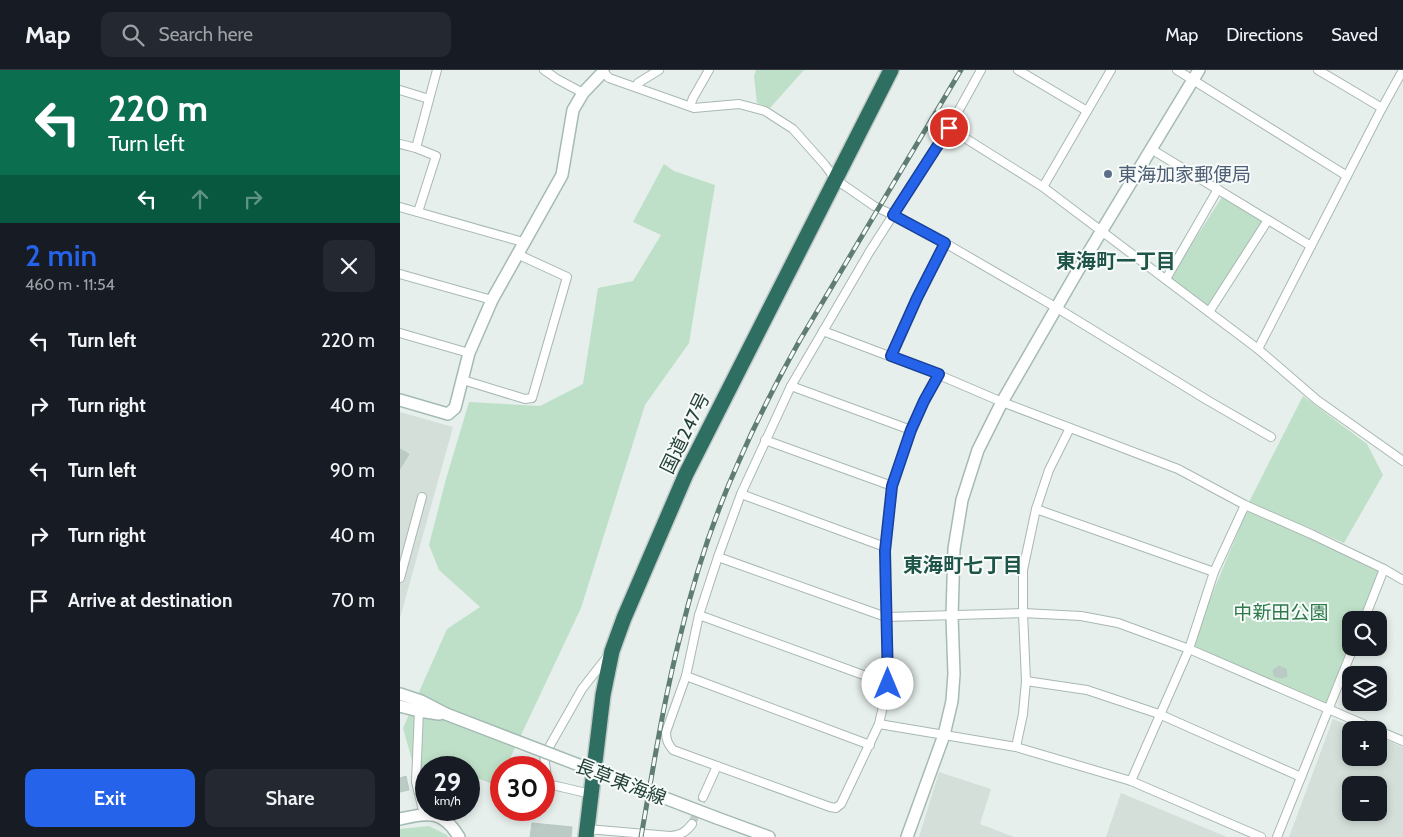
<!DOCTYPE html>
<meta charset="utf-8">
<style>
:root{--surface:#171b24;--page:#242831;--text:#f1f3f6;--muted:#9ea1a6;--line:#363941;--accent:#2563eb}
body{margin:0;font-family:Cabin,"Noto Sans JP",sans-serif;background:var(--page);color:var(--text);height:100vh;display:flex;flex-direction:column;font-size:19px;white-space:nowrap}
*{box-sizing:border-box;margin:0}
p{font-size:16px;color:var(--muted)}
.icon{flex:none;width:28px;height:28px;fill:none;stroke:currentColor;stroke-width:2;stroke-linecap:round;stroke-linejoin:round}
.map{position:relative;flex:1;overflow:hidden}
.drawer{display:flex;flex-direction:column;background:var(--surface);width:400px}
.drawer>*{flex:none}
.top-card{background:#0b6e4f;color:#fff;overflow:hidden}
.controls{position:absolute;left:942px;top:541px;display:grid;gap:10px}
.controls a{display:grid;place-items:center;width:45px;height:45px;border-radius:10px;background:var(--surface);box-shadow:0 2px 8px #0003;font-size:25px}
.speed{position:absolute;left:15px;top:686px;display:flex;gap:10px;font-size:25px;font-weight:700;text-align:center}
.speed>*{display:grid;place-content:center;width:65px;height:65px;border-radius:50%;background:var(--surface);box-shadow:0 2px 8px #0003;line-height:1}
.speed small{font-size:12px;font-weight:400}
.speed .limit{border:8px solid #d22;background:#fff;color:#111}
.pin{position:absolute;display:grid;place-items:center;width:42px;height:42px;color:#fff;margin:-21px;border:2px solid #fff;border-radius:50%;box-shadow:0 1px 5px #0007}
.me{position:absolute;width:55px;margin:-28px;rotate:0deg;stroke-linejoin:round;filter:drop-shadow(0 0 4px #0008)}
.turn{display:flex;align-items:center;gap:18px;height:105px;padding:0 25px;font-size:22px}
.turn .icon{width:65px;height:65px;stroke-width:2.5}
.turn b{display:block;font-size:35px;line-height:42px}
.lanes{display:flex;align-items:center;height:48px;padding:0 25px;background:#0003;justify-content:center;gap:25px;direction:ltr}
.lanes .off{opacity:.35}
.round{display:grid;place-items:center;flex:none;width:52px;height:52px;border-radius:10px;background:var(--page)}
.headline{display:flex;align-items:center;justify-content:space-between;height:85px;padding:0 25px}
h1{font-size:30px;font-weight:600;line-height:38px;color:var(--accent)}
.button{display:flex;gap:10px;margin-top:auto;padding:10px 25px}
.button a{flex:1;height:58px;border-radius:10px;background:var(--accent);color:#fff;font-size:20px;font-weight:600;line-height:58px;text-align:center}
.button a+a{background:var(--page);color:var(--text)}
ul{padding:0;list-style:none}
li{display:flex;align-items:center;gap:15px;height:65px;padding:0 25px}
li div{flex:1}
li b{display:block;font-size:19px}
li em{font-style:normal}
header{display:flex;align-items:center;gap:30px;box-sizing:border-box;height:70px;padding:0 25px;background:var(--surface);border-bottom:1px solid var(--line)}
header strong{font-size:24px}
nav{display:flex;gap:28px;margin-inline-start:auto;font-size:18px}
.search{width:350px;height:45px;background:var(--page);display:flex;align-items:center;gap:12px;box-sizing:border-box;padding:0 18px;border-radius:10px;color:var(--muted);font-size:19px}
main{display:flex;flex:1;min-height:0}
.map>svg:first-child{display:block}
.built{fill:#d4dfda;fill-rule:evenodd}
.green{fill:#bfe0c8}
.building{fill:#bbcac4;stroke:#b8c9c2}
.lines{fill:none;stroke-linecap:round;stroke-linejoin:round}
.street-tunnel{stroke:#bfccc8;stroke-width:8;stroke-dasharray:8 4;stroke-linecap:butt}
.street-casing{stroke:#a8b8b2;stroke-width:10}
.secondary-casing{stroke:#a4bbb3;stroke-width:14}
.highway-casing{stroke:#c2cac8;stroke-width:18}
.street{stroke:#fff;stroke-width:8}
.secondary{stroke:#fff;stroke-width:11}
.highway{stroke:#2f6f62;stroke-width:15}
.rail-casing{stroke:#5f7d75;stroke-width:5}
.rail{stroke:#f7fbf9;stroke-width:3;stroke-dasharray:9;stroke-linecap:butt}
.secondary-bridge-casing{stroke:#a4bbb3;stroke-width:14;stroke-linecap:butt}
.secondary-bridge{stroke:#fff;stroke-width:11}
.route-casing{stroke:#184099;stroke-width:12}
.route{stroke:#2563eb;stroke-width:9}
.service-dot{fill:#5c6f8a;stroke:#f7fbf9;stroke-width:2}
.labels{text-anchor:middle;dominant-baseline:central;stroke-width:4;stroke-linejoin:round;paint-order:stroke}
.service-label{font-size:19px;fill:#4e5e75;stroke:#f7fbf9;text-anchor:start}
.street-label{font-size:19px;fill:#24423a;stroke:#f7fbf9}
.park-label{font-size:19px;fill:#2d7a4b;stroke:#f7fbf9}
.neighbourhood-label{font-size:20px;font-weight:bold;fill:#1f5548;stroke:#f7fbf9}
</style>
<header>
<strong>Map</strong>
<div class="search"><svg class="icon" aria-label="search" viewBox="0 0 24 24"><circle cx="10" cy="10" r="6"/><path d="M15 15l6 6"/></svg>Search here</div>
<nav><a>Map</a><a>Directions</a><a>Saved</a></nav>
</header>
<main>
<section class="drawer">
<div class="top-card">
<div class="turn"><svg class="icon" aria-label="left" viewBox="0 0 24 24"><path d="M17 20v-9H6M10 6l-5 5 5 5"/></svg><div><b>220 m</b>Turn left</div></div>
<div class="lanes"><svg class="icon" aria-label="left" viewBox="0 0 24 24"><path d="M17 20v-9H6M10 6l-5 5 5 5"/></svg><svg class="icon off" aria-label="ahead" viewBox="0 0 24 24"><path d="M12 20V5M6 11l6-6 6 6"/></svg><svg class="icon off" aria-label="right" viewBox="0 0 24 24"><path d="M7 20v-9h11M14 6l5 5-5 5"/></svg></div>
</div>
<div class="headline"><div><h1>2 min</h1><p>460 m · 11:54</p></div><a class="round"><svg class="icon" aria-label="close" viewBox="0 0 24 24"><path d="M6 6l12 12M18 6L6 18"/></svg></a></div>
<ul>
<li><svg class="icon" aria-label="left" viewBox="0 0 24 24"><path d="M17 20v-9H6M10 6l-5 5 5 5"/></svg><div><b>Turn left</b></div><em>220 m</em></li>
<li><svg class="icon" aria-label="right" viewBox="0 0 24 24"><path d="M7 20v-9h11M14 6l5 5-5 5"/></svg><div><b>Turn right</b></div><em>40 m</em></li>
<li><svg class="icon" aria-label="left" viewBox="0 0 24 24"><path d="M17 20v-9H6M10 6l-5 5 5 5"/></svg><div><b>Turn left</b></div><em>90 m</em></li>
<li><svg class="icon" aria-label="right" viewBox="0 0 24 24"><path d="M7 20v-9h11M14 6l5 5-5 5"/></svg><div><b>Turn right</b></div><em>40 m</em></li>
<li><svg class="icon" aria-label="arrive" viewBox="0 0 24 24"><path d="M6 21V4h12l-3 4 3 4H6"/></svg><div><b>Arrive at destination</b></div><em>70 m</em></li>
</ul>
<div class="button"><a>Exit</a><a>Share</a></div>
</section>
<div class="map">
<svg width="1003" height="767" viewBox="0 0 1003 767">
<rect width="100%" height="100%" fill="#e6efeb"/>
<g class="built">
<path d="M0,342L53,357L0,548Z"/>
<path d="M933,649L961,660H951V688H979V667L1003,677V767H889ZM951,715H979V742H951Z"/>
<path d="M539,702L591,719L580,754L614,767H519Z"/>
<path d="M721,723L827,767H706Z"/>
</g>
<g class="green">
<path d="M356,0H404L370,38L357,33L354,6Z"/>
<path d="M264,94L274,101L315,115L289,273L245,335L181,538L106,697L101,698V708L98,716L69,705V698L49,697L43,695L41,697L26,698V723L23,730L3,658L47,559L80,537L39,500L29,475L46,409L69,332L140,336L183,314L198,218L233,211L261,165L233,152Z"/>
<path d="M822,127L862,151L808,236L768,211Z"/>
<path d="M903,326L967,374L983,405L944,473L849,432Z"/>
<path d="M850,441L984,499L964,550H951V578L929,640L789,579L846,443Z"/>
<path d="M29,756L47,765L48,767H0V759Z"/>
</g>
<g class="building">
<path d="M0,379L9,384L0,399Z"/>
<path d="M879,596L886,599L887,606L881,608L874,606L873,600Z"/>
<path d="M6,706L9,720L0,722V708Z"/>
<path d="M132,753L172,757L171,767H130Z"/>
</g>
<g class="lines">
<path class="street-tunnel" d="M292,754L303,727"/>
<g class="street-casing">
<g id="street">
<path d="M144,0L157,9L183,23"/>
<path d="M202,0L209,8L294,38L339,34L365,41L393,59L425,95L435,109L474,136L493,145L545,173L657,238L807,330L871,367"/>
<path d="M618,0L687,41"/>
<path d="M777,0L947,106"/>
<path d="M918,0L982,38"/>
<path d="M236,17L238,13L259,0"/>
<path d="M0,20L29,29"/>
<path d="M290,36L293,28L309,0"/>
<path d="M549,58L643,117L858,279L917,330L1003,391"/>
<path d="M0,74L16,78L36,86L18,142"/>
<path d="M16,78L37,0"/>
<path d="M751,79L911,176"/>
<path d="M643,117L711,0"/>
<path d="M0,137L123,172"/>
<path d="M0,204L92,230"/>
<path d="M766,209L818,119"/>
<path d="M809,242L868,150"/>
<path d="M423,261L539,305L602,332L778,399L845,435L911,464L984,499L1003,510"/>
<path d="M0,263L69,283"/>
<path d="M858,279L982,38L1003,0"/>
<path d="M491,287L517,228L545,173"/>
<path d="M539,305L524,331L511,360L492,416L485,481L488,614L479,654L441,734L436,738L430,737L273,680C268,674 266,670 266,662L286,606L299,545L318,487L341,424L391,316L470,181L549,58L581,0"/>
<path d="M63,310L125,329L132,328L167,207L117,184"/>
<path d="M391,316L511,360"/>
<path d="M365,370L492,416"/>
<path d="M341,424L485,477"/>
<path d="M636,439L814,502L789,579L731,711"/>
<path d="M318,487L486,547L623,543L681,546L718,553L789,579L977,660"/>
<path d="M814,502L845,435"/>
<path d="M0,508L22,427"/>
<path d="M299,545L488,614"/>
<path d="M964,550L984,499"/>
<path d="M286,606L470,675"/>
<path d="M626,611L687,620L759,644L901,707"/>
<path d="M19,641L16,712L24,744"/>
<path d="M479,654L616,677L731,711L861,767"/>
<path d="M979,661L1003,671"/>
<path d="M616,677L623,644L626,611L623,543V500L636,439L649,400L670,358"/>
<path d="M191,724L148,714L144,686L182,619L207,587"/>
<path d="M303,727L317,696"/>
<path d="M187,759L270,766C281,765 286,762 292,754"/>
<path d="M877,767L953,578"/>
</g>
</g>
<g class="secondary-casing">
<g id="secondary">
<path d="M0,330L48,344L55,338L69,283L92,230L162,105L173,40L183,23L203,2"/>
<path d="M0,624L21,631L46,644"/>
<path d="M0,636L19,641L39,644"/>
<path d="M317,748L369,767"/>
<path d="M0,749C28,743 42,739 59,767"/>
<path d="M507,767L544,665L552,631L554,604L552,546L554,479L562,430L578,380L602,332L684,190L799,0"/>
</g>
</g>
<g class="highway-casing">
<path id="highway" d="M186,767L203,625L212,581L224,548L286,404L491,0"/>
</g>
<use href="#street" class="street"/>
<use href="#secondary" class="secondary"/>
<use href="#highway" class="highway"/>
<g class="rail-casing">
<path id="rail" d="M241,767C253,700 263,633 280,567C294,508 314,446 339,391C357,350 378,309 400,270L561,0"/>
</g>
<use href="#rail" class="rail"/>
<g class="secondary-bridge-casing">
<path id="secondary-bridge" d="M46,644L317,748"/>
</g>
<use href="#secondary-bridge" class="secondary-bridge"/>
</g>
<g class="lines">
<g class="route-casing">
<path id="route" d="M488,614L485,481L492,416L511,360L524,331L539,304L491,286L517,228L545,173L493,145L549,58"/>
</g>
<use href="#route" class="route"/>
</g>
<circle class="service-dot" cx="708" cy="104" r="5"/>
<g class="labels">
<g class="service-label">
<text x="718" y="104">東海加家郵便局</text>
</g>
<g class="street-label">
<text transform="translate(285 363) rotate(-64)">国道247号</text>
<text transform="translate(221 712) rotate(21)">長草東海線</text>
</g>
<g class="park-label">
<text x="881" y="542">中新田公園</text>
</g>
<g class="neighbourhood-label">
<text x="716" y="191">東海町一丁目</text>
<text x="563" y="495">東海町七丁目</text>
</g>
</g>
</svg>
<div class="controls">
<a><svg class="icon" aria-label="search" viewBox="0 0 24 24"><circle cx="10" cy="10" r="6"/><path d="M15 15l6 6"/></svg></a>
<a><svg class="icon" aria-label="layers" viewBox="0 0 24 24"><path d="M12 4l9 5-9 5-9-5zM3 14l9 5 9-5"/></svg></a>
<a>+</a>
<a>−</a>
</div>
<div class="speed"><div>29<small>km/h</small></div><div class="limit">30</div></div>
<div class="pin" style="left:549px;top:58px;background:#d93025"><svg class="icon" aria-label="arrive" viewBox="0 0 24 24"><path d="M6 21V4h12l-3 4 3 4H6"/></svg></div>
<svg class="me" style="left:488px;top:614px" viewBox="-20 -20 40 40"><circle r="19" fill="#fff"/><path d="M0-13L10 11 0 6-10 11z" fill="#2563eb"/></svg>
</div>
</main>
